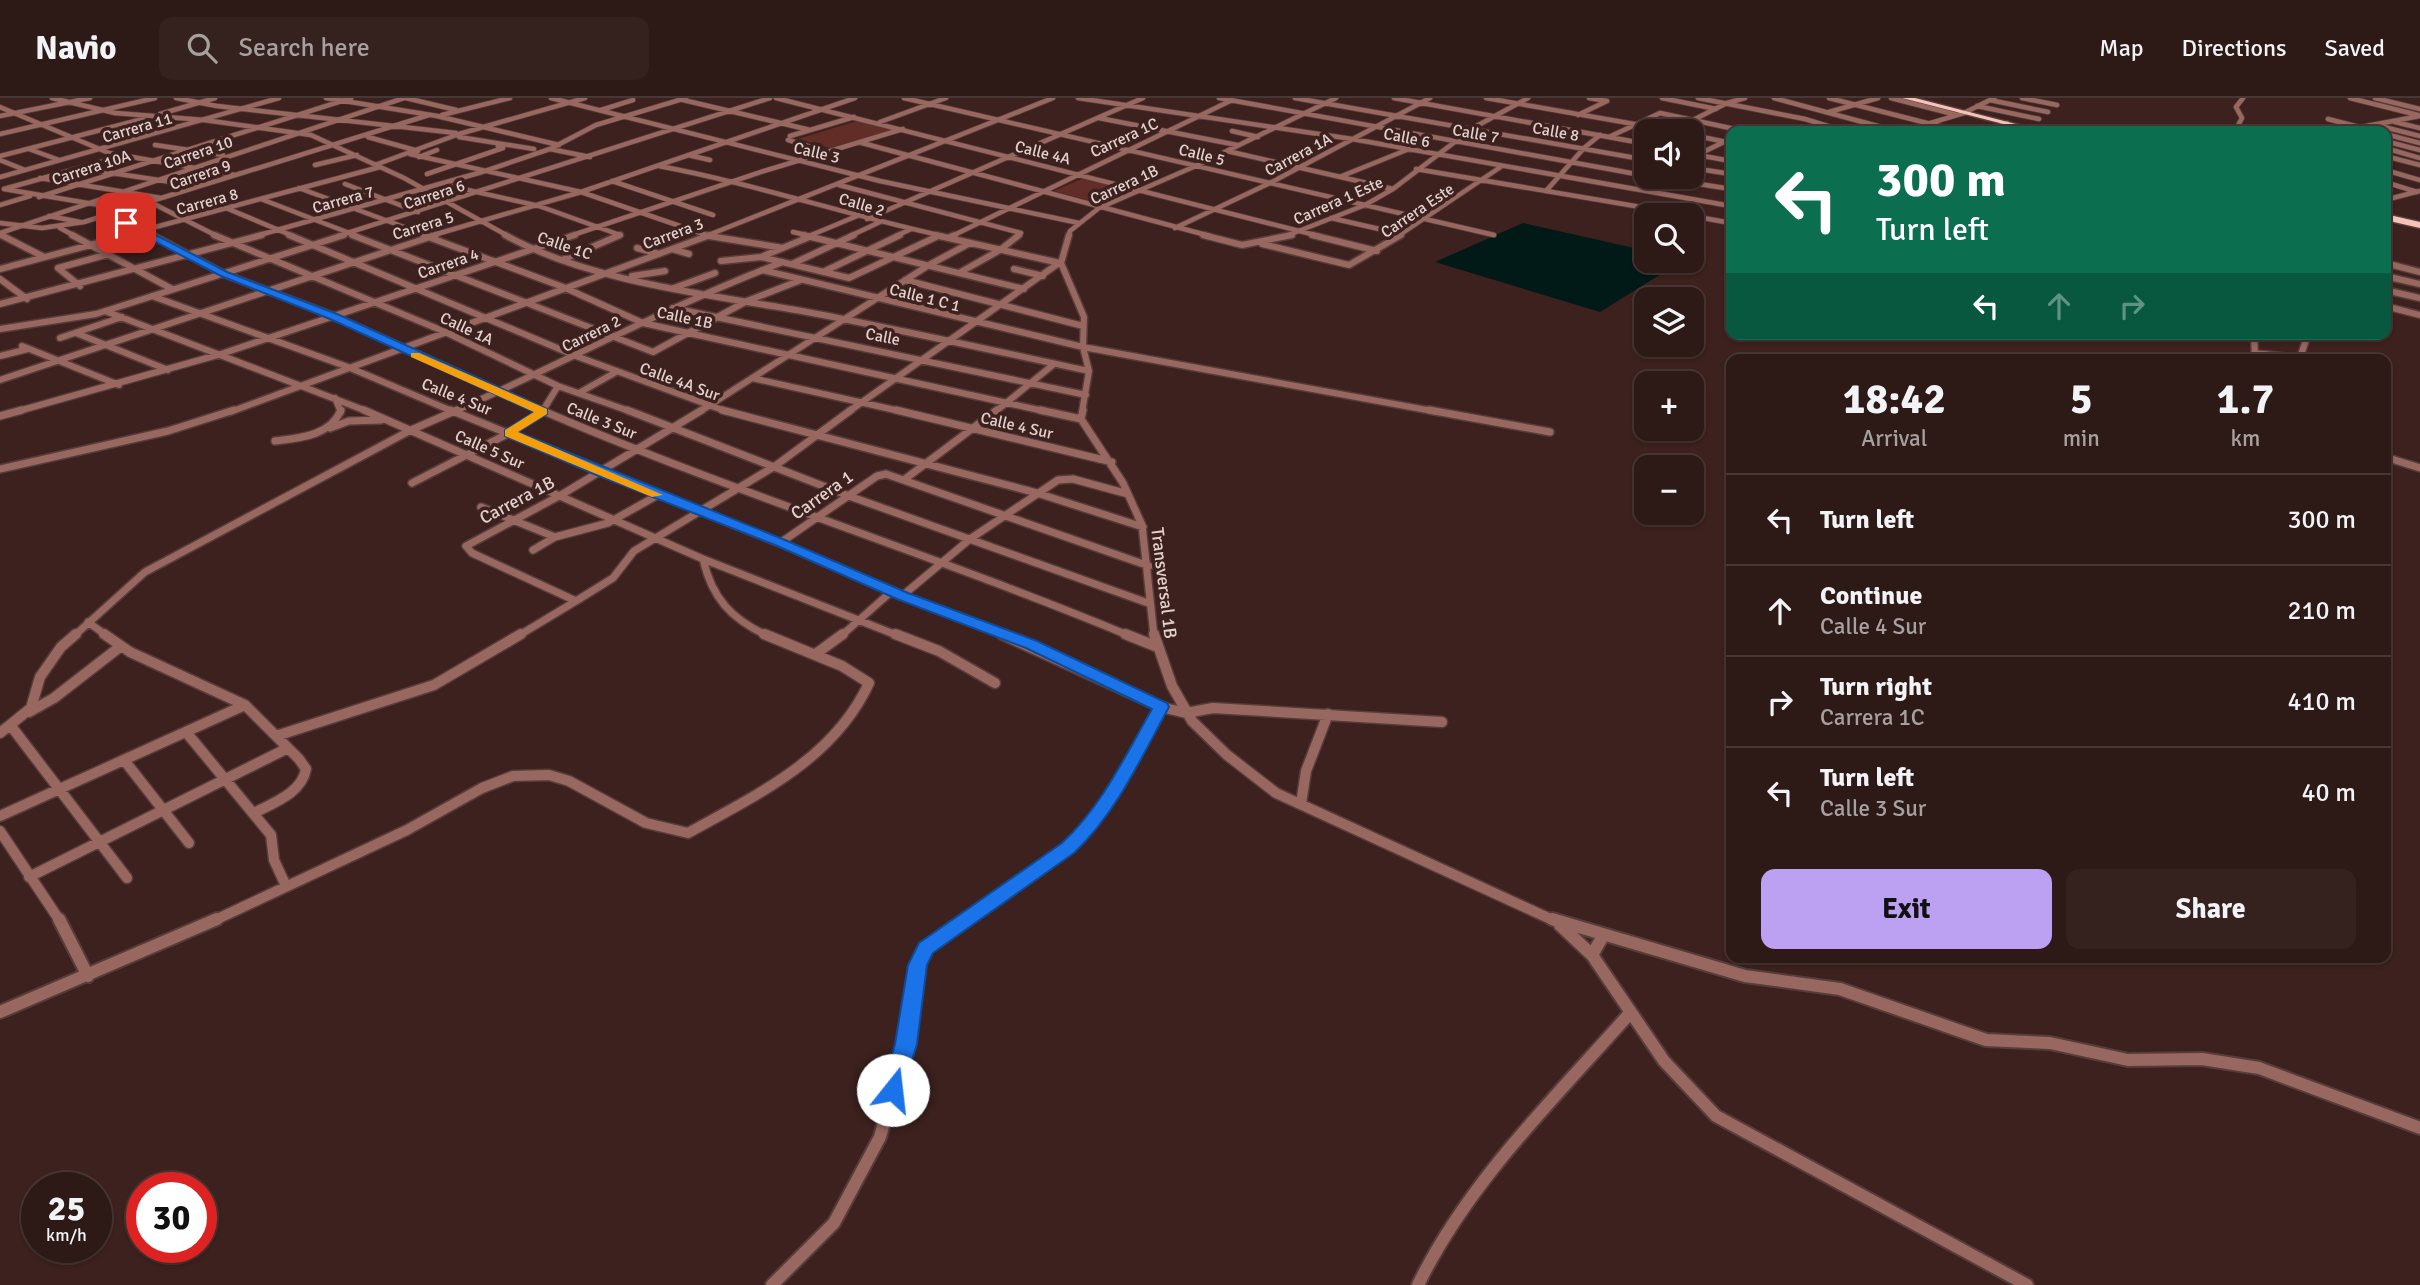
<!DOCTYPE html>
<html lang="en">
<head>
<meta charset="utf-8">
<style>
	:root { --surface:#2d1916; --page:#35221f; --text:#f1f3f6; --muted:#a7a0a1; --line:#483835; --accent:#bca0f2 }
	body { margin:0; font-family:Signika,sans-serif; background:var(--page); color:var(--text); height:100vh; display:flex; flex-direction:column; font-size:26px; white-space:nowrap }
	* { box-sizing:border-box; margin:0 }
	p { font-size:23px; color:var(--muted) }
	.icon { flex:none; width:38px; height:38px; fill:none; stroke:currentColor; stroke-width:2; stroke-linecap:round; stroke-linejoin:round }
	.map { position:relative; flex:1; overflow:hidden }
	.sheet { position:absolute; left:1726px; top:256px; width:665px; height:609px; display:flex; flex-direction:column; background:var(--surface); border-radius:14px; box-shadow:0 2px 5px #0004,0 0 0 2px var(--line) }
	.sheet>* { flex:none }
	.hud { position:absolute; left:1726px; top:28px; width:665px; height:214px; border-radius:14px; box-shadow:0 2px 5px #0004,0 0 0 2px var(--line); background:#0b6e4f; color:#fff; overflow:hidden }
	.fabs { position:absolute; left:1634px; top:21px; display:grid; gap:14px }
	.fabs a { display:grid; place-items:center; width:70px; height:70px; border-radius:14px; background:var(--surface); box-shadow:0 2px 5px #0004,0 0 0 2px var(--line); font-size:35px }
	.speed { position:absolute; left:21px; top:1074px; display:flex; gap:14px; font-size:35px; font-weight:700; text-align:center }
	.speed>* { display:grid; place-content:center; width:91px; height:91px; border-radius:50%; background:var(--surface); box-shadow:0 2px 5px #0004,0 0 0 2px var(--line); line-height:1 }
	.speed small { font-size:18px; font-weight:400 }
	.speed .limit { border:10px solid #d22; background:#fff; color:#111 }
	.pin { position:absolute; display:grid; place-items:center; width:60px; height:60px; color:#fff; margin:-30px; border-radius:14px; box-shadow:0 4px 10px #0006 }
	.me { position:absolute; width:77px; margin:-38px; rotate:16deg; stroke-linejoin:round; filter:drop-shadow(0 0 5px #0008) }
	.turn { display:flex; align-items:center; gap:24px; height:147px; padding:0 35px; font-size:32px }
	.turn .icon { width:91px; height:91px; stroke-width:2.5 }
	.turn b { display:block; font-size:49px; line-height:60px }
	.lanes { display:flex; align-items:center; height:66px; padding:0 35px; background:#0003; justify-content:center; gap:35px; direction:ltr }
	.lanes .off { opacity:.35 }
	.eta { display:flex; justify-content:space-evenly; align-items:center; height:119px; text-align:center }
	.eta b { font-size:42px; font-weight:700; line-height:49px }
	.cta { display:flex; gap:14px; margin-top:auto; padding:14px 35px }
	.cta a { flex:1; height:80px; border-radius:14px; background:var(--accent); color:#111; font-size:28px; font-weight:700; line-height:80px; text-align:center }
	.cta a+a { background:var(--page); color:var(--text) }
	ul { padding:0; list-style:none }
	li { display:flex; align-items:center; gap:21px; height:91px; padding:0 35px; border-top:2px solid var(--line) }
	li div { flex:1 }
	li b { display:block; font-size:26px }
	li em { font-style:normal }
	header { display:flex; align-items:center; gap:42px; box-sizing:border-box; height:98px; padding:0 35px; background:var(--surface); border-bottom:2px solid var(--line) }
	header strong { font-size:33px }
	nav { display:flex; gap:38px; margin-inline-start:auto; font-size:24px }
	.search { width:490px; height:63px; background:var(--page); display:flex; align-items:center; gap:18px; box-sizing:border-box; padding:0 24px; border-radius:14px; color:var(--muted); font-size:26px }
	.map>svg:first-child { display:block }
	.green { fill:#622d27 }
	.water { fill:#011917 }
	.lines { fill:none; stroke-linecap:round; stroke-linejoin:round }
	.minor-far4-casing { stroke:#573d3a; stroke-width:6 }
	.minor-far3-casing { stroke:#573d3a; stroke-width:9 }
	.minor-far2-casing { stroke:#573d3a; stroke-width:10 }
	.minor-far1-casing { stroke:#573d3a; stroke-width:13 }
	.minor-casing { stroke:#573d3a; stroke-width:16 }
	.trunk-casing { stroke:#573d3a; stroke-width:3 }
	.minor-far4 { stroke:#976760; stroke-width:4.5 }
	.minor-far3 { stroke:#976760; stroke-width:6 }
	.minor-far2 { stroke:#976760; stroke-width:7 }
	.minor-far1 { stroke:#976760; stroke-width:10 }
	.minor { stroke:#976760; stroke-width:12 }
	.trunk { fill:#f6c2ba; fill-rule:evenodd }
	.route { fill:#1a73e8; stroke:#114b97; stroke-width:2 }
	.slow { fill:#f59e0b }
	.labels { text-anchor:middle; stroke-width:7; stroke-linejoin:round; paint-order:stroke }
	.far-street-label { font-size:16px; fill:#e3d1ce; stroke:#3c211e }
	.street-label { font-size:18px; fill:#e3d1ce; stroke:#3c211e }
</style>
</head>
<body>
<header>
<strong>Navio</strong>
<div class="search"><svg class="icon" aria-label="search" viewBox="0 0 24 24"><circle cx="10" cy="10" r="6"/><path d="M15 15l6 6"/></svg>Search here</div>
<nav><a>Map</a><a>Directions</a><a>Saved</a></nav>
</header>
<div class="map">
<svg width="2420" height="1187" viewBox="0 0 2420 1187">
	<rect width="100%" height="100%" fill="#3c211e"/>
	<path class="green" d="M863,21L898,31L834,51L798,41Z
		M1088,78L1143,92L1111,108L1054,93Z"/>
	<path class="water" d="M1523,125L1647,153V163H1682L1600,214L1435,164Z"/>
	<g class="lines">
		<defs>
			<path id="minor-far4" d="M52,0L115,15L204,22L311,37L404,80L508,138
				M176,0L217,8L456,35L459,39L534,51
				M326,0L437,18L559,47
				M406,0L456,12
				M551,0L880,83L1079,125
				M776,0L1319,138
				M904,0L1494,137
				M1078,0L1352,41L1731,108
				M1219,0L1647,78
				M1295,0L1647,62
				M1394,0L1647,46
				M1486,0L1674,33
				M1589,0L1607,3
				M1662,0L1716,11
				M1698,0L1805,21L1844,33
				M1774,0L1896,33
				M1829,0L1958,33
				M1891,0L1957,17
				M2022,0L2057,7
				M2350,0L2418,17
				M2375,0L2420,11
				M679,1L810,32
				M1990,2L2048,14
				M1977,8L2039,21
				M0,9L109,55L235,77
				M601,12L633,2
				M1829,14L1878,0
				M160,16L215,0
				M442,17L510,0
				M1578,17L1607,3
				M0,18L90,0
				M1099,20L1237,47
				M2328,21L2374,33
				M880,24L946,0
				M2395,24L2420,30
				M2380,28L2420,38
				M2306,29L2323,33
				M1232,33L1258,39
				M1671,33L1727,5L1745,0
				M1904,33L1964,15L1994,0
				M1987,33L2007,25
				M2235,33L2242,20L2236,9L2243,0
				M2243,33H2279
				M2340,33L2420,18
				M0,36L155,0
				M2385,36L2420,45
				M1692,37L1731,45
				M790,38L854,19
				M368,39L418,53
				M1609,39L1660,15L1744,33
				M788,42L827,54
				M2385,43L2420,52
				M862,45L1210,138
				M155,47L223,57
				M2385,50L2420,60
				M29,51L59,62
				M550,51L590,59
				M1227,53L1393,91
				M410,56L581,94L709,138
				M1692,56L1731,63
				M688,57L710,62
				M1697,57L1724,44
				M0,58L143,21
				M2385,58L2420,67
				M419,59L437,52
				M0,62L25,72
				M315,67L357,57
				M375,67L459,36L585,0
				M659,68C755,86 847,117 943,138
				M79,70L198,88
				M1692,70L1731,76
				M1416,71L1688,117
				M2385,72L2420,82
				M427,76L503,50L498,48
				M1342,78L1409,51
				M0,79L279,0
				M1654,79L1731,91
				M40,80L161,100
				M612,83L713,117
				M2385,84L2417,94
				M345,86L418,114
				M441,86L539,108L620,137
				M839,87L1021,135L1017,138
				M299,90L428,138
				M4,91L123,111
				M4,91L119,59
				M1546,93L1584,50L1600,37
				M39,99L351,0
				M261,101L357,138
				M2385,102L2420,93
				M152,105L217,138
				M0,107L30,98
				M226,110L293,138
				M49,118L80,124
				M108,118L155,138
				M1692,118L1731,125
				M1331,120L1401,136
				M867,121L1143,0
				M0,125L42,130L84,124L429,17
				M60,130L75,138
				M1175,130L1270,85L1430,0
				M793,134L810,138
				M0,135L404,0
				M0,136L4,138
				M122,138L380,69
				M256,138L482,74L550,51L596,27L686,0
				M338,138L770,0
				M430,138L581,94L855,0
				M570,138L764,73L903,31
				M617,138L620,137
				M706,138L1053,0
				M809,138L857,118
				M850,138L880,124
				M896,138L911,131
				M952,138L1232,2
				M1069,138L1070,133L1099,110L1198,67L1336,0
				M1286,138L1365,107L1393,91L1473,30L1528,0
				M1398,138L1502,68"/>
			<path id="minor-far3" d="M1,137L44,159
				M72,137L172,191
				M152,137L224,176L334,218L545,314
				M214,137L443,233L558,288L632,314
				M289,137L576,258L728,314
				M352,137L653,254L747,203L801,182
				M423,137L563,189L643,225L1048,314
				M505,137C589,184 712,197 807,214C902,232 995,253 1089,273
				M703,137L783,150
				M803,137L1024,191
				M935,137L1060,165
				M1203,137L1242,147L1292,137
				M1312,137L1377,153
				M948,140L955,137
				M1262,146L1349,167L1401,137
				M637,150L659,156
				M672,151L689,156
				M761,159L849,180L938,138
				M562,162L620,137
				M721,163L761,159L814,137
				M1061,165L1084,219L1083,249L1089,273L1082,314
				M1061,165L1069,137
				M2385,165L2420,174
				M792,166L854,137
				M0,171L128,137
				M1014,171L1043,178
				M762,172L1083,249L1438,314
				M823,174L900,137
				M959,175L1000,152L1019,137
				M632,178L665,173
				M2385,178L2420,186
				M0,181L27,201
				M905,182L1083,228
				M80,188L58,170L109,156
				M674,190L715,175
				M2385,192L2420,200
				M152,198L348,269L454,314
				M0,206L262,137
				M2385,208L2420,217
				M673,210L1086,297
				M105,213L369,314
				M0,231L96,216L344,137
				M76,235L168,272
				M2254,236L2255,259
				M60,240L122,219
				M22,248L119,287
				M2254,255L2300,260L2308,236
				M0,258L28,251
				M752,280L904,314
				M0,282L436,137
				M579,295L616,274
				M335,300L341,314
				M15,314L221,256L575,137
				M230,314L710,137
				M453,314C564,265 670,207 783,164
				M542,314L558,288
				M699,314L929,167L970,145
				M848,314L1059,165
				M995,314L1054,266"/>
			<path id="minor-far2" d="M364,312L703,461L899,538
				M450,312L780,445L902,498L1006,538
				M541,312C734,395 935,457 1130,538
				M627,312L849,398L1148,505
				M722,312L1037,395L1143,429
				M896,312L1112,364
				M1040,312L1081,321
				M1083,312L1081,321L1123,385L1142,427L1154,538
				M1429,312L1550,334
				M0,318L22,312
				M330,330L349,323L381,322
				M275,343C300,340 330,338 341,312
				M2385,359L2420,370
				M0,371L168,333L234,312
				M905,381L997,312
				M412,385L509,335L544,312
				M481,409L555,439L608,425L658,397
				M780,445L877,378L886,376L1149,468
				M533,452L555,439
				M703,461C712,500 731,521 768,538
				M902,498L970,441L1058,382L1073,381L1128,396
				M576,503L613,480L634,453L775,368L851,312
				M88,524L107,538
				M74,538L145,474L411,332L457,312
				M518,538L576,503L472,455L466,448L561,397L702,312
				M841,538L892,493"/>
			<path id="minor-far1" d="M104,536L130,554L245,607L299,661L306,671C302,695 273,705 254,715
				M895,536L939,553L995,585
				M1001,536L1161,609L1186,615L1213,610L1442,624
				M1125,536L1155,548
				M1154,536L1172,588L1192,623L1227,657L1276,695L1555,823
				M817,555L843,536
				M29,614L54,600L121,548
				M11,628L127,780
				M186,634L271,737L274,762L286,788
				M0,635L31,610L40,579L61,549L76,536
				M276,638L434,587L521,536
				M124,662L189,745
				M1301,706L1306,673L1328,616
				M0,718L245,607
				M0,733L60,823
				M29,779L288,650
				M213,823L407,732L482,690L513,678L549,677L569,683L646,725L688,735C758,696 834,661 869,585L842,568L764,536
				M964,823C998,799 1039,777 1070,748C1111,711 1135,657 1161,609"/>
			<path id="minor" d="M59,821L88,878
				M1552,821L1745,878L1840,891L1986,942L2050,945L2128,962L2202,961L2259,970L2420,1030
				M1560,827L1592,857
				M1603,838L1592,857L1664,963L1716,1018L2027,1187
				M0,914L217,821
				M772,1187L834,1125L880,1039L906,946L918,867L926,850L966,821
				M1418,1187C1468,1084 1555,1000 1630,915"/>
			<path id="trunk" d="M1902,0H1915L2043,33H2031Z
				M2385,116L2420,124V130L2385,122Z"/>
		</defs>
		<use href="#minor-far4" class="minor-far4-casing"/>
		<use href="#minor-far3" class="minor-far3-casing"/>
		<use href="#minor-far2" class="minor-far2-casing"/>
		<use href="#minor-far1" class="minor-far1-casing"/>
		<use href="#minor" class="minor-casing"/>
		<use href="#trunk" class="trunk-casing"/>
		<use href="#minor-far4" class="minor-far4"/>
		<use href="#minor-far3" class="minor-far3"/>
		<use href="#minor-far2" class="minor-far2"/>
		<use href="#minor-far1" class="minor-far1"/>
		<use href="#minor" class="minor"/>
		<use href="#trunk" class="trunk"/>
	</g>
	<path class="route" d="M123,123H129L227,174L337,216L547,311V316L518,334L785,442L908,495L1037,543L1167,605L1169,609C1141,660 1117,714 1074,755L933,855L927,867L917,946L901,999L893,1002L885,999L882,992L895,946L908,867L919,845L1062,745C1102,708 1125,658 1152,611L1026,550L897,501L775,447L594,376L505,338V332L534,314L330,221L221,178L123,127Z"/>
	<path class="slow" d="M411,255H419L547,311V316L518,334L663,397L652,399L505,338V332L534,314L411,259Z"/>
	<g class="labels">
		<g class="far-street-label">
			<text transform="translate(137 29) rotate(-16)" y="6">Carrera 11</text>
			<text transform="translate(1556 33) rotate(10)" y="6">Calle 8</text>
			<text transform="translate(1476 35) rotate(10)" y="6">Calle 7</text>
			<text transform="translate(1124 39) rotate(-25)" y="6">Carrera 1C</text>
			<text transform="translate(1407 39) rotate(11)" y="6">Calle 6</text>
			<text transform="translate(198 54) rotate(-19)" y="6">Carrera 10</text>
			<text transform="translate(817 54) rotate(13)" y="6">Calle 3</text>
			<text transform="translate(1043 54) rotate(14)" y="6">Calle 4A</text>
			<text transform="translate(1202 56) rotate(14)" y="6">Calle 5</text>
			<text transform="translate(1298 56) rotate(-28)" y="6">Carrera 1A</text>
			<text transform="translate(91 69) rotate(-18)" y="6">Carrera 10A</text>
			<text transform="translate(200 76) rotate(-19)" y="6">Carrera 9</text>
			<text transform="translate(1124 86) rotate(-25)" y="6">Carrera 1B</text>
			<text transform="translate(434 96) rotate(-18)" y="6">Carrera 6</text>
			<text transform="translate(343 101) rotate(-16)" y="6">Carrera 7</text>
			<text transform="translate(1338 102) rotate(-24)" y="6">Carrera 1 Este</text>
			<text transform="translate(207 103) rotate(-15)" y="6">Carrera 8</text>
			<text transform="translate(862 106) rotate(16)" y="6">Calle 2</text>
			<text transform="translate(1417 112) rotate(-34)" y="6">Carrera Este</text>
			<text transform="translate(423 127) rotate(-17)" y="6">Carrera 5</text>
			<text transform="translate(673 135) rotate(-20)" y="6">Carrera 3</text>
			<text transform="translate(565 147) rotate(19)" y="6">Calle 1C</text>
			<text transform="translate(448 165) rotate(-19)" y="6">Carrera 4</text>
			<text transform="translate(925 199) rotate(14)" y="6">Calle 1 C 1</text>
			<text transform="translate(685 219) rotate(12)" y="6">Calle 1B</text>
			<text transform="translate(467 230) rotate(25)" y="6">Calle 1A</text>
			<text transform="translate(591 235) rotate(-26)" y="6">Carrera 2</text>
			<text transform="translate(883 238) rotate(11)" y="6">Calle</text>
			<text transform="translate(680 283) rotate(20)" y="6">Calle 4A Sur</text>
			<text transform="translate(457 298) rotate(22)" y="6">Calle 4 Sur</text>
			<text transform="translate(602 322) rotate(22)" y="6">Calle 3 Sur</text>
			<text transform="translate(1017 327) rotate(13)" y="6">Calle 4 Sur</text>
			<text transform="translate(490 351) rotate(24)" y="6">Calle 5 Sur</text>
		</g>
		<g class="street-label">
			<text transform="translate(822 397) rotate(-35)" y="6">Carrera 1</text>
			<text transform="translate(517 402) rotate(-28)" y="6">Carrera 1B</text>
			<text transform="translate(1164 485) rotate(83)" y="6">Transversal 1B</text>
		</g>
	</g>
</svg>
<div class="fabs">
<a><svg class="icon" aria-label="sound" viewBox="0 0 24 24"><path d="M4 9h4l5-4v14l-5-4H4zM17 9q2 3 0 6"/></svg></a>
<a><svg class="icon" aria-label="search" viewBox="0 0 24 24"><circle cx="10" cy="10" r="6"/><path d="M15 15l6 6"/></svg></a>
<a><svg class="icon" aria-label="layers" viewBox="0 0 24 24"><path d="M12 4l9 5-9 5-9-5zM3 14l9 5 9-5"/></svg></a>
<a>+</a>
<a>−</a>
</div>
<div class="speed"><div>25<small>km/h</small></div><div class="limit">30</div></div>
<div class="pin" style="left:126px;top:125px;background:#d93025"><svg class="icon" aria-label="arrive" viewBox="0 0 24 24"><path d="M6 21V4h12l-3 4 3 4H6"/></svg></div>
<svg class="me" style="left:893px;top:992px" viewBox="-20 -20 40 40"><circle r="19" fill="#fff"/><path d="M0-13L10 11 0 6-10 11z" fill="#1a73e8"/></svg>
<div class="hud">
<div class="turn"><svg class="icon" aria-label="left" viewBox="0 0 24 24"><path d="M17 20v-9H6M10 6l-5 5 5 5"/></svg><div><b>300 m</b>Turn left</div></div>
<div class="lanes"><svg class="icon" aria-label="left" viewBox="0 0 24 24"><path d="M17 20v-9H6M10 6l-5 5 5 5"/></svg><svg class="icon off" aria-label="ahead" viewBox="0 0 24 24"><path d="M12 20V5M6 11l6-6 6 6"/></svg><svg class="icon off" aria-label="right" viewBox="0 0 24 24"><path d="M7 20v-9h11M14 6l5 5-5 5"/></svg></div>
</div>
<section class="sheet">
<div class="eta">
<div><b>18:42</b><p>Arrival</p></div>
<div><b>5</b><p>min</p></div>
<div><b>1.7</b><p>km</p></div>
</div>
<ul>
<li><svg class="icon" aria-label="left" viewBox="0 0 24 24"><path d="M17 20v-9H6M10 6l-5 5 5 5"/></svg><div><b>Turn left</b></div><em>300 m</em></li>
<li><svg class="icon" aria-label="ahead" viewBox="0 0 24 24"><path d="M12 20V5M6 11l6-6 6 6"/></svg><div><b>Continue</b><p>Calle 4 Sur</p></div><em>210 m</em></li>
<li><svg class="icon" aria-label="right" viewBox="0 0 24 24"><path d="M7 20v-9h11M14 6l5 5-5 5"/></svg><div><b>Turn right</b><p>Carrera 1C</p></div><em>410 m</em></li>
<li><svg class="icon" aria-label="left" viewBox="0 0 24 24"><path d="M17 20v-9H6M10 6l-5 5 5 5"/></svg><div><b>Turn left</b><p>Calle 3 Sur</p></div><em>40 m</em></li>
</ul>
<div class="cta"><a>Exit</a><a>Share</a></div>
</section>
</div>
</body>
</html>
